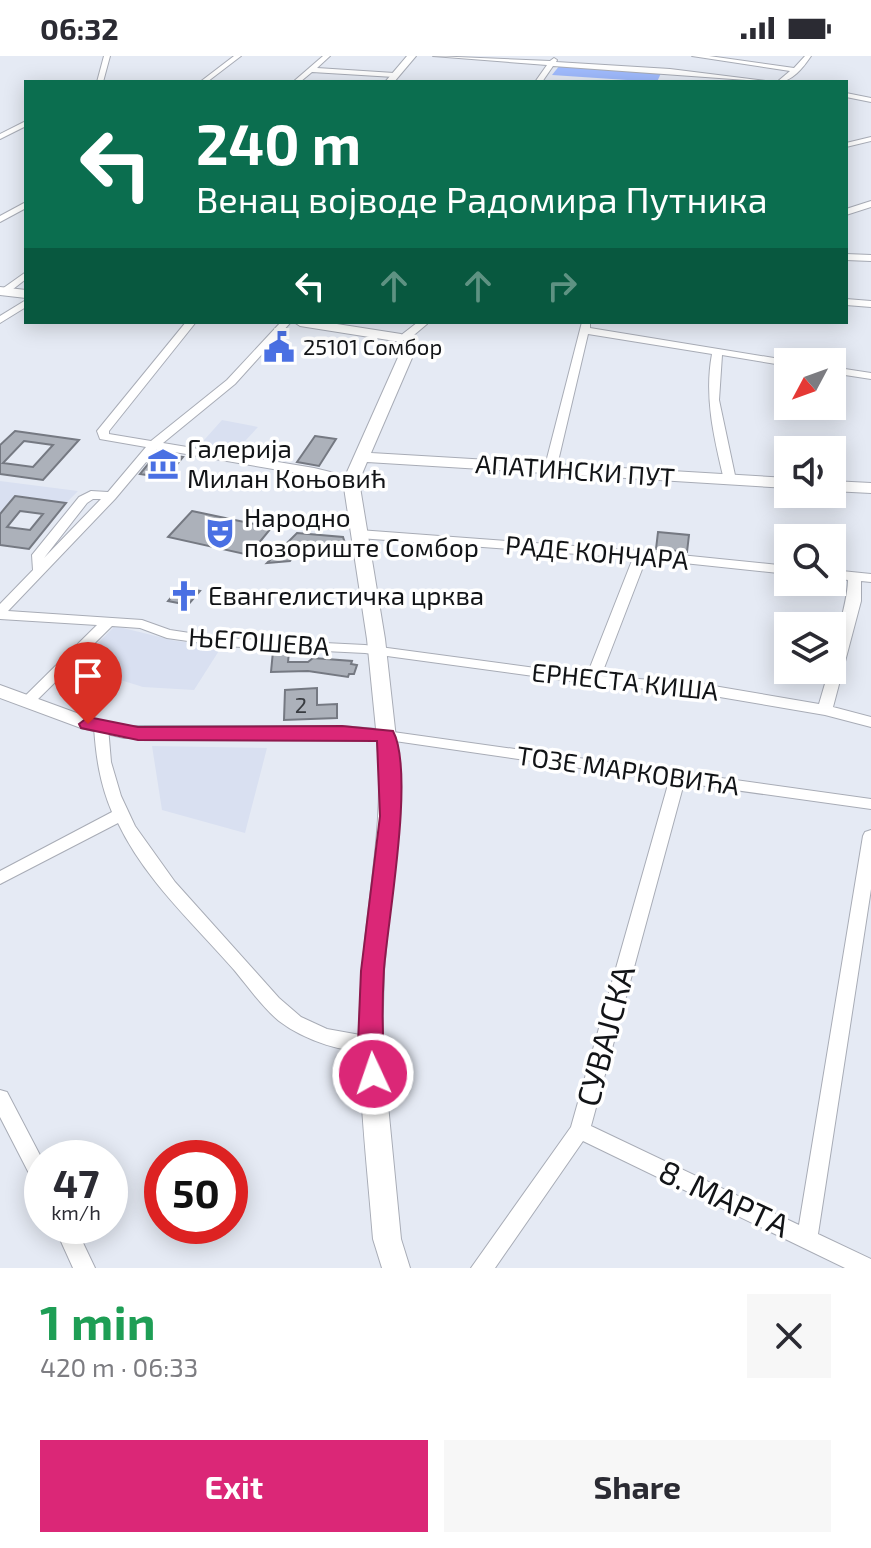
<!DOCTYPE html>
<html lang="en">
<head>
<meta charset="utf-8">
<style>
	:root { --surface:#fff; --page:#f7f7f7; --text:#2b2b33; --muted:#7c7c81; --accent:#db2777 }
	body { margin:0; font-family:"Exo 2",sans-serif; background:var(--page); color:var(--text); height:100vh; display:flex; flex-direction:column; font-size:30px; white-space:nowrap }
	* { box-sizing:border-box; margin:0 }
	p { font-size:26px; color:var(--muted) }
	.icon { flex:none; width:44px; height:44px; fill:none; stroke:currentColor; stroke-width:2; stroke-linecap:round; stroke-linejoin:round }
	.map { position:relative; height:1212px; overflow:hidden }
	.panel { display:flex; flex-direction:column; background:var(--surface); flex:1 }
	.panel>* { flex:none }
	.hud { position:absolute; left:24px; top:24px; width:824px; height:244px; border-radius:0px; box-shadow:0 4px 20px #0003; background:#0b6e4f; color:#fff; overflow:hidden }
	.needle { width:52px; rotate:229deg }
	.fabs { position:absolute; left:774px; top:292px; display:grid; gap:16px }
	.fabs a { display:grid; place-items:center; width:72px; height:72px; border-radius:0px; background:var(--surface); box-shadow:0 4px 20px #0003; font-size:40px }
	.speed { position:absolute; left:24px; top:1084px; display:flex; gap:16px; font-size:40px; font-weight:700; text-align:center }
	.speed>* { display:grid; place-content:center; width:104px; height:104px; border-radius:50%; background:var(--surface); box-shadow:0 4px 20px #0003; line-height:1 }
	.speed small { font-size:20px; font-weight:400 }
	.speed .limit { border:12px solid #d22; background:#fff; color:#111 }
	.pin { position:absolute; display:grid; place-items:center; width:68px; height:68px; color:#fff; margin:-82px -34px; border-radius:50% 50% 50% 0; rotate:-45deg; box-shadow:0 0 8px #0007 }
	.pin .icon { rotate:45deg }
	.me { position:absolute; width:88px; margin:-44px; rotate:357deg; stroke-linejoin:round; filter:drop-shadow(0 0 6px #0008) }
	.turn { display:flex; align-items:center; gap:28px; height:168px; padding:0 40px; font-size:36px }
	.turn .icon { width:104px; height:104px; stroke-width:2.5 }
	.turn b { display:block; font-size:56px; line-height:68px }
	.lanes { display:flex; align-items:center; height:76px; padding:0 40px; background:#0003; justify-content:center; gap:40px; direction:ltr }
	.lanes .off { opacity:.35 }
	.round { display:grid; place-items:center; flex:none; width:84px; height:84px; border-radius:0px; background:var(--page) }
	.head { display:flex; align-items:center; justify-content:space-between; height:136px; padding:0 40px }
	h1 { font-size:48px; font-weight:700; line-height:60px; color:#1e9e55 }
	.cta { display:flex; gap:16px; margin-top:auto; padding:16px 40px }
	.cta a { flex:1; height:92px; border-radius:0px; background:var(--accent); color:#fff; font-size:32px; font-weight:700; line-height:92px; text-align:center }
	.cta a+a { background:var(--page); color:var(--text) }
	.status { display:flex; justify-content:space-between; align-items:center; height:56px; padding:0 40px; background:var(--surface); direction:ltr }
	.status svg { height:22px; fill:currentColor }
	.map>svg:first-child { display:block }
	.built { fill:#d9e0f1 }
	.green { fill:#a0bbfe }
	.building { fill:#acb1ba; stroke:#757982; stroke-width:2; fill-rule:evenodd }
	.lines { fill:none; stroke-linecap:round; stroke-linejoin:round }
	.minor-casing { stroke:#a8acb6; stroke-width:2 }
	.major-casing { stroke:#a8acb6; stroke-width:2 }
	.minor { fill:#fff; fill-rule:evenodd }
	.major { fill:#fff; fill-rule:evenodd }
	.route { fill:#db2777; stroke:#8e194d; stroke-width:2 }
	.labels { text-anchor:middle; stroke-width:7; stroke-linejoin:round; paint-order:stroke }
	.far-poi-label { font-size:22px; fill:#121417; stroke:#fff; text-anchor:start }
	.number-label { font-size:22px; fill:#383b40 }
	.poi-label { font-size:26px; fill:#121417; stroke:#fff; text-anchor:start }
	.street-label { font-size:26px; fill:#121417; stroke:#fff }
	.near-street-label { font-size:32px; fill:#121417; stroke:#fff }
</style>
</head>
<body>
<div class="status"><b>06:32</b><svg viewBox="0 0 49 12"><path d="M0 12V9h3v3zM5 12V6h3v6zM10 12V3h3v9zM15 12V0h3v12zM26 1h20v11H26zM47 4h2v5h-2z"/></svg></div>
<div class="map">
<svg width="871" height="1212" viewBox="0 0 871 1212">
	<rect width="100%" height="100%" fill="#e5eaf4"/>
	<path class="built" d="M222,364L258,371L232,399L197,392Z
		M0,425L78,435L66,447L15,440L0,458Z
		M115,570L176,585L222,590L194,634L143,631L75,610Z
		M152,690L267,692L245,777L162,754Z"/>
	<path class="green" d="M560,9L661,17L657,26L552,19Z"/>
	<path class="building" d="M15,375L79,384L43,424L0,418V389ZM24,385L53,389L33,411L3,407Z
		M315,380L336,383L319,410L297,406Z
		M157,397L183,401L166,422L140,418Z
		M15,440L66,447L29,493L0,489V458ZM20,455L43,458L30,474L7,471Z
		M192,455L249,467L272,471L249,499L168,481Z
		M658,476L689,479L687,496L656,493Z
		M297,477L343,481L348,497L327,500L331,491L302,488L290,505L267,507Z
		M180,531L200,535L188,549L168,545Z
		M273,595L289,596L288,606H308L313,602L352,605L351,608L357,609L354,618H349L348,621L308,615L271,616Z
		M317,632V649L337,648V662L284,664L285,634Z"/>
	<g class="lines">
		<defs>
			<path id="minor" d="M104,0H110L103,26H97Z
				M234,0H241L207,26H200Z
				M323,0H330L317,12L394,17L397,19L394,21L312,16L300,26H293Z
				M433,0L550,5L554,2L557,4L556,6L670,13L773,26L553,10L542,26H535L547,9Z
				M692,0H709L794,12L805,0H811C803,12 792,26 777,26L790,15Z
				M846,37L871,42V46L846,41Z
				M26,65V70L0,83V78Z
				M871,81V85L846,91V87Z
				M871,145V151L846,159V153Z
				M26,146V152L0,166V160Z
				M846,198L871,199V205L846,204Z
				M26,216V223L8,237H2V233Z
				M846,243L871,245V251L846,249Z
				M26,244V251L0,267V260Z
				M186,266H196L109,375V378L151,385L227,324L281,266H291L235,328L163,387L314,412L355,422L357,425L351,429L314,420L157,393L115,443L8,555L142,564L170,574L223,582L365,589L587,619L633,502L359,482L353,478L359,474L641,495L788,510V518L646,503L601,620L702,628L819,648L829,614H832C832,583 847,555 848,524L832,522V514L871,518V526L861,525V545L833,651L871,661V671L825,659L702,638L592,628L365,597L223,590L167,582L140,572L112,570L32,649H22L20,646L22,643L97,569L0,563V548L33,514L32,499L79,441L91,435L108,436L146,391L100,383L97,375ZM93,443H101L44,502L87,447Z
				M418,266L427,268L408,284H400V280Z
				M582,266H590V272L792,305L788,306V310L722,299L719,344L736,424L734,427H726L724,424C714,382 704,341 712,298L588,278L556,414L550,418L546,416L544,414Z
				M832,311L871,317V323L832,317Z
				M101,666L108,671L111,706L121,740L135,770L175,826L279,942L301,961L327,973L377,982L379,987L377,992C349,1002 301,982 279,965C262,951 249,932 235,915C194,868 145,824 118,767L0,828V815L112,756C100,728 96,701 94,671Z
				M386,675L871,743V753L684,727L591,1070L799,1169L863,780L865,776L871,774V833L818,1178L871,1203V1212H845L583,1085L495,1212H471L571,1071L669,725L381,683L379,680L381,677Z
				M0,1034L7,1036L42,1103V1132L35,1129L0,1061Z
				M54,1170H75L95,1212H73Z"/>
			<path id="major" d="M407,0H416L394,26H385Z
				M0,231L26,234V242L0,239Z
				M294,266H324L401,278L407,282L401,286L300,270Z
				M411,284L418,288L371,397L788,422V432L367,406L359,425L385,583L401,727L384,915L382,987L401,1183L410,1212H382L373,1183C366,1094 354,1005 362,916C368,838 385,763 377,685L342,682H124L81,672L0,642V629L93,663L124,670H342L376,673L367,583L343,425L404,288Z
				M832,425L871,427V437L832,435Z"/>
		</defs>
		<use href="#minor" class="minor-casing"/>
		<use href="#major" class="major-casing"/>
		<use href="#minor" class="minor"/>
		<use href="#major" class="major"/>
	</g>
	<path class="route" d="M88,661L138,671L342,670L393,675C415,716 388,862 384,913C382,948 382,983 385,1018L381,1025L373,1028L364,1025L360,1018L358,987L361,915L380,760L377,685L138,684L81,672L79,668Z"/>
	<defs>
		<symbol id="civic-bare" viewBox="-9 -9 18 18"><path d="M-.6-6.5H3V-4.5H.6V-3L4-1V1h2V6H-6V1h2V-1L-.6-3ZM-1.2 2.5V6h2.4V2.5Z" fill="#4a70e3" stroke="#fff" stroke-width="2.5" paint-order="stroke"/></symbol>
		<symbol id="museum-bare" viewBox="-9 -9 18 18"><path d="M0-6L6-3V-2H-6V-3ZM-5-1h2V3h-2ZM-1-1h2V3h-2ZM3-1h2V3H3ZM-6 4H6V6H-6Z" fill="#4a70e3" stroke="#fff" stroke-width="2.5" paint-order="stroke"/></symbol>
		<symbol id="theatre-bare" viewBox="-9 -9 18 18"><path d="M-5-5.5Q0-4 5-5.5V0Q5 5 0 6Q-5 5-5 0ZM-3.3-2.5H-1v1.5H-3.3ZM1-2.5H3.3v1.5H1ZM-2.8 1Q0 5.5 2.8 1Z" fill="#4a70e3" stroke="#fff" stroke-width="2.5" paint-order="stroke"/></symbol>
		<symbol id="church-bare" viewBox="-9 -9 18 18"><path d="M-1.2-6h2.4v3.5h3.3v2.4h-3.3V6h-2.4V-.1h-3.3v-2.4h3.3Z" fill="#4a70e3" stroke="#fff" stroke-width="2.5" paint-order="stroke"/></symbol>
	</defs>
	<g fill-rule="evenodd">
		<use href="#civic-bare" x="257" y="269" width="44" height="44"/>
		<use href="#museum-bare" x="141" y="386" width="44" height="44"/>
		<use href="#theatre-bare" x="198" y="455" width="44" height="44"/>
		<use href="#church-bare" x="162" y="518" width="44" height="44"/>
	</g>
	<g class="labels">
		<g class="far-poi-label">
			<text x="303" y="299">25101 Сомбор</text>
		</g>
		<g class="number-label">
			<text x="301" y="657">2</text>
		</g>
		<g class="poi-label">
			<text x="187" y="402">Галерија<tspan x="187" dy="30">Милан Коњовић</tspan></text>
			<text x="244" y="471">Народно<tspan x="244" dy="30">позориште Сомбор</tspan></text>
			<text x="208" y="549">Евангелистичка црква</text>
		</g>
		<g class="street-label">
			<text transform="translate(575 415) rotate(4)" y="9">АПАТИНСКИ ПУТ</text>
			<text transform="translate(597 497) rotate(5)" y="9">РАДЕ КОНЧАРА</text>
			<text transform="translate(259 586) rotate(4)" y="9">ЊЕГОШЕВА</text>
			<text transform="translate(625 626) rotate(6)" y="9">ЕРНЕСТА КИША</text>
			<text transform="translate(628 715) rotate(8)" y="9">ТОЗЕ МАРКОВИЋА</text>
		</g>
		<g class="near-street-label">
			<text transform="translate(606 980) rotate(-75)" y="11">СУВАЈСКА</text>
			<text transform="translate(724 1143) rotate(25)" y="11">8. МАРТА</text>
		</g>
	</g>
</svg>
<div class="fabs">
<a><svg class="needle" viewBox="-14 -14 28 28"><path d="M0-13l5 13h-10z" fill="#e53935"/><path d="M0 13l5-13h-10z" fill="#7c7c81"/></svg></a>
<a><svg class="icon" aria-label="sound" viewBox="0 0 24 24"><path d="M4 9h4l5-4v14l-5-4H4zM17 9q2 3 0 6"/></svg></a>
<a><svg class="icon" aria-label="search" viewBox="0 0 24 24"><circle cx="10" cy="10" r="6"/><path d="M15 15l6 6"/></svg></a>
<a><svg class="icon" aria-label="layers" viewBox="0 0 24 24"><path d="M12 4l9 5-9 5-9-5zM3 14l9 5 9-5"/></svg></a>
</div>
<div class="speed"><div>47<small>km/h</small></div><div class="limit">50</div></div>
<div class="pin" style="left:88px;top:668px;background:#d93025"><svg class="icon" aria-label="arrive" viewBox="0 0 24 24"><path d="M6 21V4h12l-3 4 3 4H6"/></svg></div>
<svg class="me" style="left:373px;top:1018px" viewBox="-20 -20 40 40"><circle r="17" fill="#db2777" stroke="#fff" stroke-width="3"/><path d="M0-11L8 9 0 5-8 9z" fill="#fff"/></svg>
<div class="hud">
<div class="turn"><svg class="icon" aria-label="left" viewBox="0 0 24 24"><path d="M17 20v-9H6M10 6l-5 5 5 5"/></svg><div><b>240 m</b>Венац војводе Радомира Путника</div></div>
<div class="lanes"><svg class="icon" aria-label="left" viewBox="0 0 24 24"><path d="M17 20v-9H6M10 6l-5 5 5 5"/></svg><svg class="icon off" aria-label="ahead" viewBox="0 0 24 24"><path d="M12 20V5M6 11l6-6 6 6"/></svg><svg class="icon off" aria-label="ahead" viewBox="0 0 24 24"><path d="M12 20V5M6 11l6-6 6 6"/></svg><svg class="icon off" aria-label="right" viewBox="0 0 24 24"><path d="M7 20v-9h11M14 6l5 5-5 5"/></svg></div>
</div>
</div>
<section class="panel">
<div class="head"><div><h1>1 min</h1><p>420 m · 06:33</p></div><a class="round"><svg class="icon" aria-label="close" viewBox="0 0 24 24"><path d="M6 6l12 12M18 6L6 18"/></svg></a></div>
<div class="cta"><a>Exit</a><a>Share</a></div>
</section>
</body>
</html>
